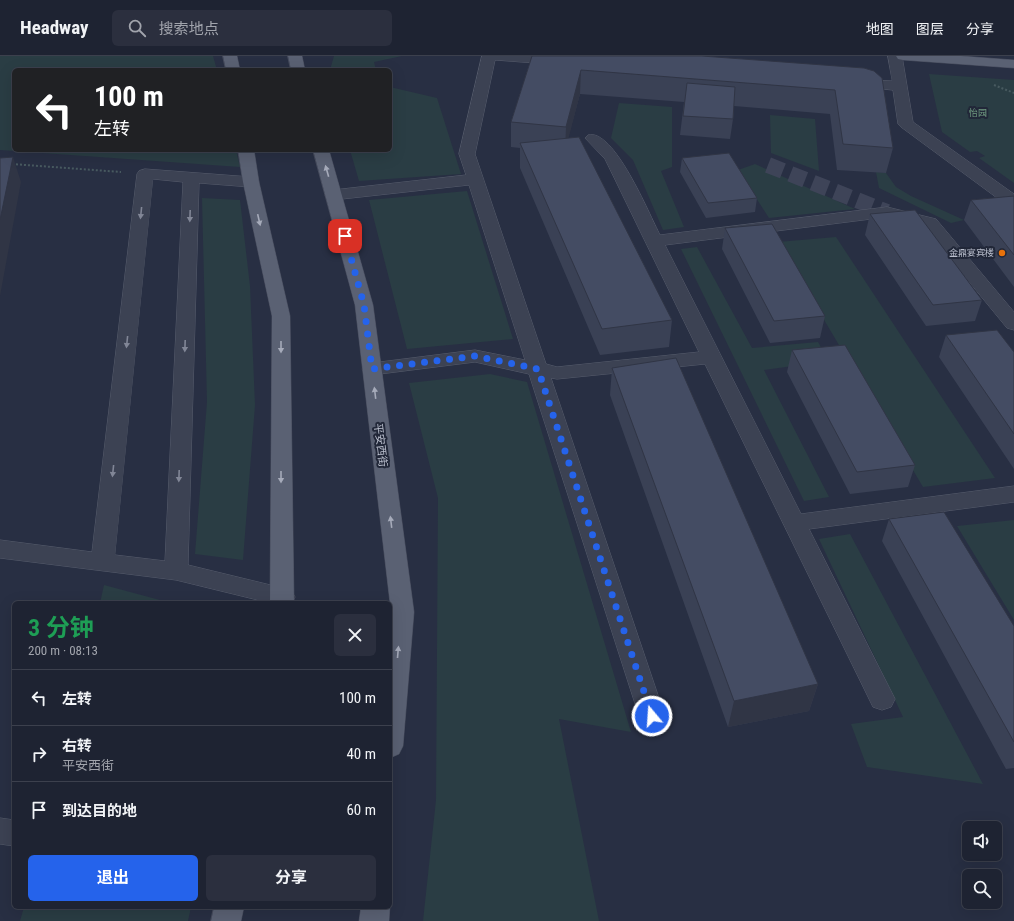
<!DOCTYPE html>
<html lang="zh">
<head>
<meta charset="utf-8">
<style>
	:root { --surface:#1e2332; --page:#2b2f3e; --text:#f1f3f6; --muted:#a1a4ac; --line:#3c404d; --accent:#2563eb }
	body { margin:0; font-family:"Roboto Condensed","Noto Sans SC",sans-serif; background:var(--page); color:var(--text); height:100vh; display:flex; flex-direction:column; font-size:15px; white-space:nowrap }
	* { box-sizing:border-box; margin:0 }
	p { font-size:13px; color:var(--muted) }
	.icon { flex:none; width:22px; height:22px; fill:none; stroke:currentColor; stroke-width:2; stroke-linecap:round; stroke-linejoin:round }
	.map { position:relative; flex:1; overflow:hidden }
	.panel { position:absolute; left:12px; top:545px; width:380px; height:308px; display:flex; flex-direction:column; background:var(--surface); border-radius:6px; box-shadow:0 4px 16px #0002,0 0 0 1px var(--line) }
	.panel>* { flex:none }
	.banner { position:absolute; left:12px; top:12px; width:380px; height:84px; border-radius:6px; box-shadow:0 4px 16px #0002,0 0 0 1px var(--line); background:#202124; color:#fff; overflow:hidden }
	.controls { position:absolute; left:962px; top:765px; display:grid; gap:8px }
	.controls a { display:grid; place-items:center; width:40px; height:40px; border-radius:6px; background:var(--surface); box-shadow:0 4px 16px #0002,0 0 0 1px var(--line); font-size:20px }
	.pin { position:absolute; display:grid; place-items:center; width:34px; height:34px; color:#fff; margin:-17px; border-radius:8px; box-shadow:0 2px 6px #0006 }
	.me { position:absolute; width:44px; margin:-22px; rotate:342deg; stroke-linejoin:round; filter:drop-shadow(0 0 3px #0008) }
	.turn { display:flex; align-items:center; gap:14px; height:84px; padding:0 16px; font-size:18px }
	.turn .icon { width:52px; height:52px; stroke-width:2.5 }
	.turn b { display:block; font-size:28px; line-height:34px }
	.round { display:grid; place-items:center; flex:none; width:42px; height:42px; border-radius:6px; background:var(--page) }
	.head { display:flex; align-items:center; justify-content:space-between; height:68px; padding:0 16px }
	h1 { font-size:24px; font-weight:700; line-height:30px; color:#1e9e55 }
	.action { display:flex; gap:8px; margin-top:auto; padding:8px 16px }
	.action a { flex:1; height:46px; border-radius:6px; background:var(--accent); color:#fff; font-size:16px; font-weight:700; line-height:46px; text-align:center }
	.action a+a { background:var(--page); color:var(--text) }
	ul { padding:0; list-style:none }
	li { display:flex; align-items:center; gap:12px; height:56px; padding:0 16px; border-top:1px solid var(--line) }
	li div { flex:1 }
	li b { display:block; font-size:15px }
	li em { font-style:normal }
	header { display:flex; align-items:center; gap:24px; box-sizing:border-box; height:56px; padding:0 20px; background:var(--surface); border-bottom:1px solid var(--line) }
	header strong { font-size:19px }
	nav { display:flex; gap:22px; margin-inline-start:auto; font-size:14px }
	.search { width:280px; height:36px; background:var(--page); display:flex; align-items:center; gap:10px; box-sizing:border-box; padding:0 14px; border-radius:6px; color:var(--muted); font-size:15px }
	.map>svg:first-child { display:block }
	.green { fill:#2a3d44 }
	.lines { fill:none; stroke-linecap:round; stroke-linejoin:round }
	.minor-tunnel { stroke:#3e4458; stroke-width:16; stroke-dasharray:16 8; stroke-linecap:butt }
	.minor-casing { stroke:#575d6d; stroke-width:1 }
	.major-casing { stroke:#464b5c; stroke-width:1 }
	.path { stroke:#485a60; stroke-width:2; stroke-dasharray:2 2; stroke-linecap:butt }
	.minor { fill:#3c4253; fill-rule:evenodd }
	.major { fill:#5a6173; fill-rule:evenodd }
	.wall { fill:#3a4155 }
	.shaded-wall { fill:#303545 }
	.building { fill:#444c63; stroke:#303545 }
	.oneway { fill:#a6abba }
	.oneway2 { fill:#818696 }
	.route { stroke:#2563eb; stroke-width:7; stroke-dasharray:0 12.6 }
	.food-dot { fill:#e8710a; stroke:#212738; stroke-width:1.5 }
	.labels { text-anchor:middle; stroke-width:4; stroke-linejoin:round; paint-order:stroke }
	.far-park-label { font-size:9px; fill:#719d82; stroke:#212738 }
	.far-poi-label { font-size:9px; fill:#b9becc; stroke:#212738; text-anchor:end }
	.street-label { font-size:11px; fill:#b9becc; stroke:#212738 }
</style>
</head>
<body>
<header>
<strong>Headway</strong>
<div class="search"><svg class="icon" aria-label="search" viewBox="0 0 24 24"><circle cx="10" cy="10" r="6"/><path d="M15 15l6 6"/></svg>搜索地点</div>
<nav><a>地图</a><a>图层</a><a>分享</a></nav>
</header>
<div class="map">
<svg width="1014" height="865" viewBox="0 0 1014 865">
	<rect width="100%" height="100%" fill="#282f43"/>
	<path class="green" d="M0,0H213L217,14H14V94H236L240,111L0,94Z
		M334,0H402L374,6L376,14H330Z
		M929,18L1014,24V127L979,102L985,100L977,95L970,96L942,76Z
		M390,31L437,42L461,118L359,125L350,94H390Z
		M619,47L672,51V111L661,115L684,171L663,174L633,104L611,82Z
		M770,59L815,63L819,115L771,97Z
		M755,108L855,153L769,162L738,114Z
		M876,116L886,117L896,131L911,140L964,164L951,167L879,132Z
		M467,135L513,283L407,293L369,144Z
		M202,142L240,144L250,230L255,349L243,504L195,498L207,346Z
		M836,181L995,422L923,431L778,186Z
		M697,191L752,292L818,286L829,305L764,314L829,441L804,445L681,193Z
		M490,318L527,326L631,676L559,663L599,865H423L436,744L438,442L409,327Z
		M1014,464V564L957,470Z
		M850,478L983,728L867,711L851,668L903,661L819,483Z
		M104,529L171,547H100Z
		M24,851H191L188,865H20Z"/>
	<g class="lines">
		<path class="minor-tunnel" d="M768,109L887,156"/>
		<defs>
			<path id="minor" d="M482,0H550L567,2L569,5L567,8L562,9L495,4L475,98L546,308L557,311L699,296L605,103L585,82L588,79C614,72 649,158 660,179L887,151L936,163L1014,256V274L1007,272L924,171L887,161L665,189L801,458L1014,430V446L809,473L895,643L891,651L882,654L873,651L705,308L557,323L551,322L665,660L661,668L652,671L643,668L639,660L529,318L475,306L372,319L365,317L362,313L365,309L372,307L475,294L525,304L469,129L333,144L327,142L325,139L327,136L333,134L466,119L459,98Z
				M888,0H902L913,66L1014,138V151L1008,150L901,71L898,68L893,34L848,30L846,27L848,24L853,23L892,25Z
				M145,113L251,121L257,123L259,126L257,129L251,131L199,127L188,509L291,534L295,541L292,547H270L176,524L0,502V484L92,496L137,118L139,115ZM153,123L183,126L165,505L115,499Z
				M0,762L14,764V790L0,788Z"/>
			<path id="major" d="M223,0H237L240,14H226Z
				M288,0H302L305,14H291Z
				M896,0H961L1014,4V12L903,4L898,3Z
				M238,94H254L259,126L290,260L294,547H270L272,260L243,126Z
				M313,94H329L373,249L414,556L403,690L399,698L390,702V547L355,249Z
				M390,849L389,865H359L361,851H390Z
				M214,851H244L241,865H211Z"/>
		</defs>
		<use href="#minor" class="minor-casing"/>
		<use href="#major" class="major-casing"/>
		<path class="path" d="M994,29L1014,37
			M12,108L121,116"/>
		<use href="#minor" class="minor"/>
		<use href="#major" class="major"/>
	</g>
	<path class="wall" d="M532,0L864,12L893,92L886,117L837,114L830,58L734,50L733,63L730,83L680,79L684,46L580,38L568,82L672,264L669,291L600,299L520,112V92L511,91V66Z
		M682,102L757,142L755,156L706,162L680,116Z
		M1014,140V231L964,164L971,144Z
		M870,158L982,244L975,265L926,270L865,179Z
		M725,172L825,260L820,282L770,287L722,193Z
		M946,279L1014,296V413L939,301Z
		M792,294L915,409L908,431L850,438L787,316Z
		M612,312L818,628L809,655L728,671L610,339Z
		M889,463L1014,570V712L1006,713L882,485Z"/>
	<path class="shaded-wall" d="M581,14L580,38L565,96L566,71Z
		M13,101L21,126L0,240V164Z
		M818,628L809,655L728,671L734,645Z"/>
	<path class="building" d="M532,0H702L864,12L874,15L882,22L893,92L843,88L835,34L581,14L566,71L511,66Z
		M687,27L735,31L733,63L683,60Z
		M579,81L672,264L602,273L520,87Z
		M729,97L757,142L708,147L682,102Z
		M13,101L0,164V102Z
		M1014,140V199L971,144Z
		M915,154L982,244L933,249L870,158Z
		M772,168L825,260L774,265L725,172Z
		M997,274L1014,296V378L946,279Z
		M845,289L915,409L857,416L792,294Z
		M676,302L818,628L734,645L612,312Z
		M944,456L1014,570V686L889,463Z"/>
	<defs><path id="oneway-solid" d="M-6-.8H1V-3.2L6.5 0L1 3.2V.8H-6Z"/></defs>
	<g class="oneway">
		<use href="#oneway-solid" transform="translate(327 115) rotate(-106)"/>
		<use href="#oneway-solid" transform="translate(259 164) rotate(77)"/>
		<use href="#oneway-solid" transform="translate(281 291) rotate(90)"/>
		<use href="#oneway-solid" transform="translate(375 337) rotate(-97)"/>
		<use href="#oneway-solid" transform="translate(281 421) rotate(90)"/>
		<use href="#oneway-solid" transform="translate(391 466) rotate(-97)"/>
		<use href="#oneway-solid" transform="translate(398 596) rotate(-85)"/>
	</g>
	<g class="oneway2">
		<use href="#oneway-solid" transform="translate(141 157) rotate(96)"/>
		<use href="#oneway-solid" transform="translate(190 160) rotate(92)"/>
		<use href="#oneway-solid" transform="translate(127 286) rotate(96)"/>
		<use href="#oneway-solid" transform="translate(185 290) rotate(92)"/>
		<use href="#oneway-solid" transform="translate(113 415) rotate(96)"/>
		<use href="#oneway-solid" transform="translate(179 420) rotate(92)"/>
	</g>
	<g class="lines">
		<path class="route" d="M345,180L364,249L372,313L475,300L538,313L652,660"/>
	</g>
	<circle class="food-dot" cx="1002" cy="197" r="4"/>
	<g class="labels">
		<g class="far-park-label">
			<text x="978" y="60">怡园</text>
		</g>
		<g class="far-poi-label">
			<text x="994" y="200">金鼎宴宾楼</text>
		</g>
		<g class="street-label">
			<text transform="translate(381 389) rotate(83)" y="4">平安西街</text>
		</g>
	</g>
</svg>
<div class="controls">
<a><svg class="icon" aria-label="sound" viewBox="0 0 24 24"><path d="M4 9h4l5-4v14l-5-4H4zM17 9q2 3 0 6"/></svg></a>
<a><svg class="icon" aria-label="search" viewBox="0 0 24 24"><circle cx="10" cy="10" r="6"/><path d="M15 15l6 6"/></svg></a>
</div>
<div class="pin" style="left:345px;top:180px;background:#d93025"><svg class="icon" aria-label="arrive" viewBox="0 0 24 24"><path d="M6 21V4h12l-3 4 3 4H6"/></svg></div>
<svg class="me" style="left:652px;top:660px" viewBox="-20 -20 40 40"><circle r="17" fill="#2563eb" stroke="#fff" stroke-width="3"/><path d="M0-11L8 9 0 5-8 9z" fill="#fff"/></svg>
<div class="banner">
<div class="turn"><svg class="icon" aria-label="left" viewBox="0 0 24 24"><path d="M17 20v-9H6M10 6l-5 5 5 5"/></svg><div><b>100 m</b>左转</div></div>
</div>
<section class="panel">
<div class="head"><div><h1>3 分钟</h1><p>200 m · 08:13</p></div><a class="round"><svg class="icon" aria-label="close" viewBox="0 0 24 24"><path d="M6 6l12 12M18 6L6 18"/></svg></a></div>
<ul>
<li><svg class="icon" aria-label="left" viewBox="0 0 24 24"><path d="M17 20v-9H6M10 6l-5 5 5 5"/></svg><div><b>左转</b></div><em>100 m</em></li>
<li><svg class="icon" aria-label="right" viewBox="0 0 24 24"><path d="M7 20v-9h11M14 6l5 5-5 5"/></svg><div><b>右转</b><p>平安西街</p></div><em>40 m</em></li>
<li><svg class="icon" aria-label="arrive" viewBox="0 0 24 24"><path d="M6 21V4h12l-3 4 3 4H6"/></svg><div><b>到达目的地</b></div><em>60 m</em></li>
</ul>
<div class="action"><a>退出</a><a>分享</a></div>
</section>
</div>
</body>
</html>
